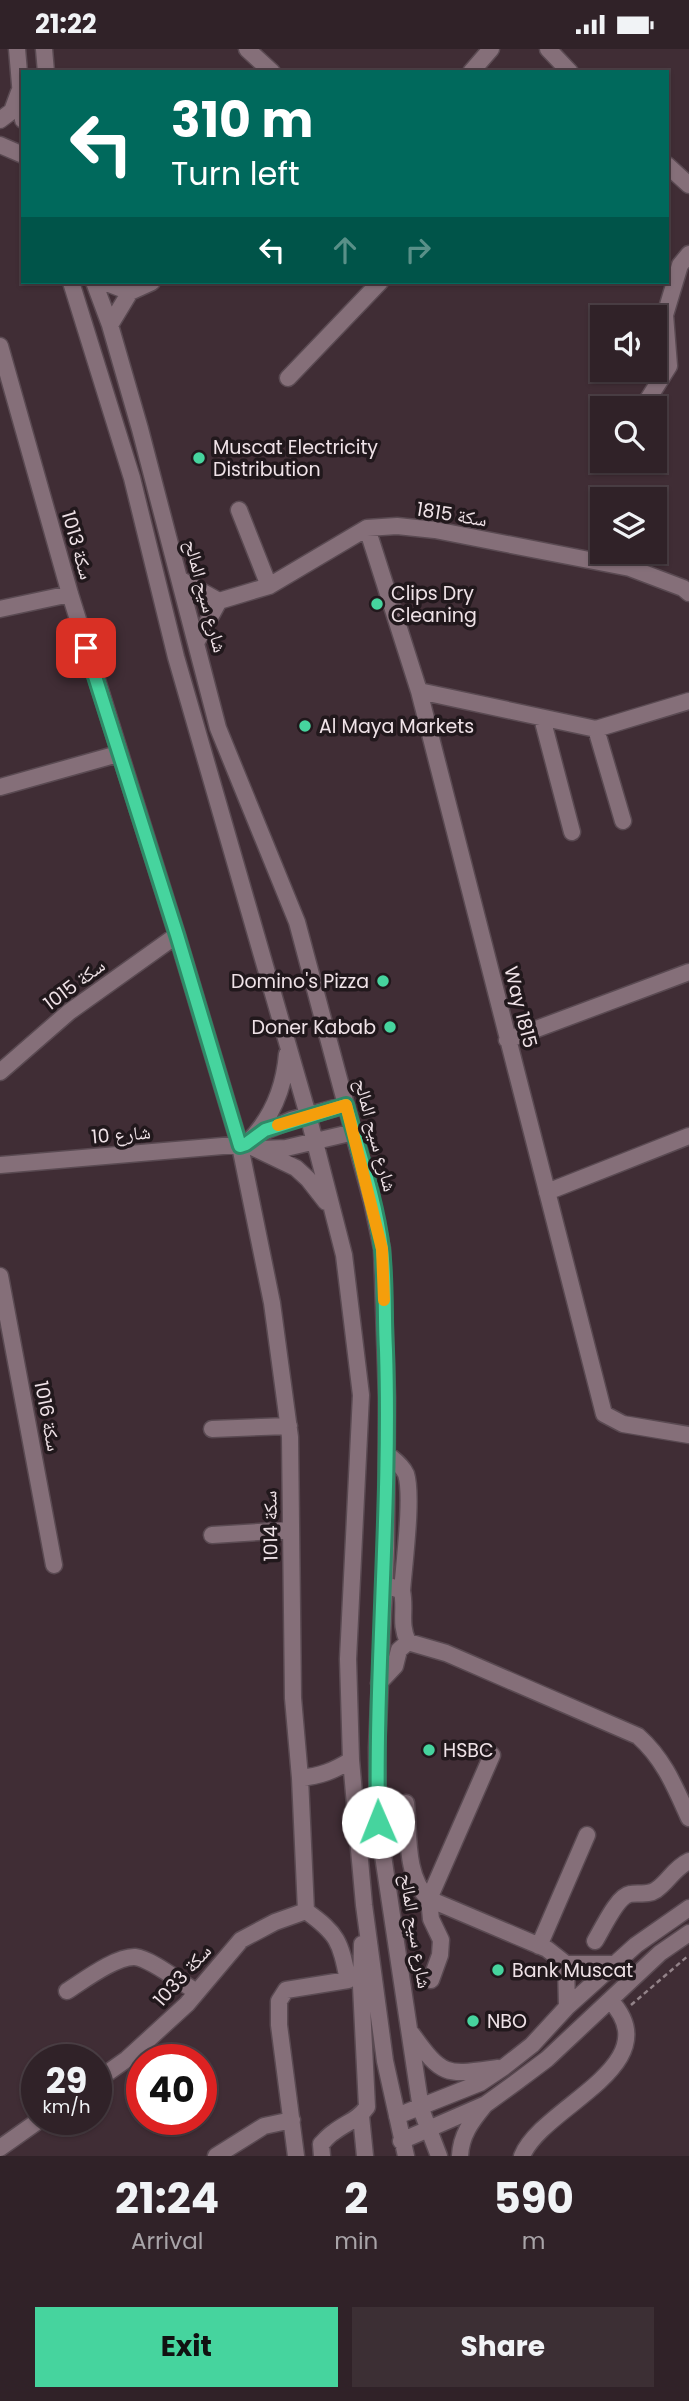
<!DOCTYPE html>
<html lang="en">
<head>
<meta charset="utf-8">
<style>
	:root { --surface:#302228; --page:#3c2f34; --text:#f1f3f6; --muted:#a8a4a8; --line:#4b3f45; --accent:#46d49e }
	body { margin:0; font-family:Poppins,"Noto Naskh Arabic",sans-serif; background:var(--page); color:var(--text); height:100vh; display:flex; flex-direction:column; font-size:26px; white-space:nowrap }
	* { box-sizing:border-box; margin:0 }
	p { font-size:23px; color:var(--muted) }
	.icon { flex:none; width:38px; height:38px; fill:none; stroke:currentColor; stroke-width:2; stroke-linecap:round; stroke-linejoin:round }
	.map { position:relative; height:2107px; overflow:hidden }
	.side { display:flex; flex-direction:column; background:var(--surface); flex:1 }
	.side>* { flex:none }
	.hud { position:absolute; left:21px; top:21px; width:648px; height:214px; border-radius:0px; box-shadow:0 2px 5px #0004,0 0 0 2px var(--line); background:#00695c; color:#fff; overflow:hidden }
	.buttons { position:absolute; left:590px; top:256px; display:grid; gap:14px }
	.buttons a { display:grid; place-items:center; width:77px; height:77px; border-radius:0px; background:var(--surface); box-shadow:0 2px 5px #0004,0 0 0 2px var(--line); font-size:35px }
	.speed { position:absolute; left:21px; top:1995px; display:flex; gap:14px; font-size:35px; font-weight:700; text-align:center }
	.speed>* { display:grid; place-content:center; width:91px; height:91px; border-radius:50%; background:var(--surface); box-shadow:0 2px 5px #0004,0 0 0 2px var(--line); line-height:1 }
	.speed small { font-size:18px; font-weight:400 }
	.speed .limit { border:10px solid #d22; background:#fff; color:#111 }
	.pin { position:absolute; display:grid; place-items:center; width:60px; height:60px; color:#fff; margin:-30px; border-radius:14px; box-shadow:0 4px 10px #0006 }
	.me { position:absolute; width:77px; margin:-38px; rotate:359deg; stroke-linejoin:round; filter:drop-shadow(0 0 5px #0008) }
	.turn { display:flex; align-items:center; gap:24px; height:147px; padding:0 35px; font-size:32px }
	.turn .icon { width:91px; height:91px; stroke-width:2.5 }
	.turn b { display:block; font-size:49px; line-height:60px }
	.lanes { display:flex; align-items:center; height:66px; padding:0 35px; background:#0003; justify-content:center; gap:35px; direction:ltr }
	.lanes .off { opacity:.35 }
	.eta { display:flex; justify-content:space-evenly; align-items:center; height:119px; text-align:center }
	.eta b { font-size:42px; font-weight:700; line-height:49px }
	.primary-button { display:flex; gap:14px; margin-top:auto; padding:14px 35px }
	.primary-button a { flex:1; height:80px; border-radius:0px; background:var(--accent); color:#111; font-size:28px; font-weight:700; line-height:80px; text-align:center }
	.primary-button a+a { background:var(--page); color:var(--text) }
	.status { display:flex; justify-content:space-between; align-items:center; height:49px; padding:0 35px; background:var(--surface); direction:ltr }
	.status svg { height:19px; fill:currentColor }
	.map>svg:first-child { display:block }
	.lines { fill:none; stroke-linecap:round; stroke-linejoin:round }
	.minor-casing { stroke:#5a4a52; stroke-width:19 }
	.path { stroke:#938389; stroke-width:2.5; stroke-dasharray:5 3.5; stroke-linecap:butt }
	.minor { stroke:#856f79; stroke-width:16 }
	.route-casing { stroke:#2e8a67; stroke-width:18 }
	.route { stroke:#46d49e; stroke-width:12 }
	.slow { stroke:#f59e0b; stroke-width:12 }
	.poi-dot { fill:#46d49e; stroke:#21181c; stroke-width:2.5 }
	.labels { text-anchor:middle; stroke-width:7; stroke-linejoin:round; paint-order:stroke }
	.poi-label { font-size:19px; fill:#efe2e7; stroke:#21181c; text-anchor:start }
	.street-label { font-size:19px; fill:#efe2e7; stroke:#21181c }
</style>
</head>
<body>
<div class="status"><b>21:22</b><svg viewBox="0 0 49 12"><path d="M0 12V9h3v3zM5 12V6h3v6zM10 12V3h3v9zM15 12V0h3v12zM26 1h20v11H26zM47 4h2v5h-2z"/></svg></div>
<div class="map">
<svg width="689" height="2107" viewBox="0 0 689 2107">
	<rect width="100%" height="100%" fill="#402d35"/>
	<g class="lines">
		<defs>
			<path id="minor" d="M17,0L23,71
				M44,0L46,23
				M247,0L272,23
				M548,0L570,23
				M471,23L491,0
				M0,71L12,62L19,43
				M0,96L23,106
				M667,116L689,136
				M71,233L132,429L176,608L308,1066L344,1206L361,1346L348,1610L351,1711L364,1856L385,2012L406,2107
				M94,233L110,276L140,380L218,679L297,873L372,1153L382,1200L387,1348L386,1499L377,1699L378,1773L421,2060L439,2107
				M104,233L130,243
				M110,276L130,243L152,233
				M0,297L70,545L177,886L240,1097L272,1254L290,1388L293,1649L300,1729L306,1862
				M288,329L380,233
				M645,355L669,317L665,266L680,216L689,205
				M239,461L269,537
				M367,479L419,642L604,1365L623,1375L689,1386
				M181,531L219,552
				M0,560L70,545
				M196,594L219,552L269,537L367,479L397,477L435,481L630,519L683,539L689,544
				M419,642L596,680L689,652
				M542,669L572,783
				M596,680L623,772
				M0,738L118,705
				M507,991L689,923
				M0,1023L69,963L177,886
				M256,1086L291,1071L346,1056
				M246,1095C272,1070 284,1040 287,1005
				M262,1100L286,1099L354,1083
				M0,1116L246,1095L296,1119L308,1130L326,1153
				M547,1143L689,1087
				M0,1227L54,1516
				M212,1380L289,1377
				M387,1405C394,1411 402,1416 406,1425C413,1447 404,1515 402,1542
				M212,1486L291,1481
				M384,1535L402,1542C406,1561 399,1574 408,1593L446,1604L638,1687C664,1710 675,1738 689,1769
				M379,1634L395,1617L399,1601L408,1593
				M300,1729C320,1727 334,1722 351,1711
				M406,1754C409,1784 405,1829 429,1850L547,1900L566,1915H615
				M595,1892C602,1881 617,1847 630,1845C639,1843 647,1847 656,1841C669,1832 674,1819 689,1812
				M539,1897L587,1786
				M566,1915L567,1958
				M431,1931L440,1906L441,1891L431,1870L429,1850L492,1706
				M67,1942C83,1932 116,1907 135,1908C152,1910 181,1934 197,1943
				M412,1985C443,2029 447,2026 498,2019
				M96,2032L127,2010L187,1955L241,1891L275,1873L306,1862
				M361,2067L365,2107
				M397,2067L480,2034L504,2018L532,1996L567,1958L636,1896L689,1859
				M401,2092L486,2055L515,2034L547,2010L660,1904L689,1884
				M0,2099L41,2070
				M216,2107L264,2077L292,2071
				M296,2107L279,1976V1952L286,1941L348,1931C340,1892 338,1885 306,1862
				M322,2107L321,2095C325,2091 329,2086 334,2083C347,2073 358,2071 367,2058L361,1937L362,1895
				M460,2107C461,2086 471,2073 484,2057
				M522,2107C543,2056 671,2017 610,1951"/>
		</defs>
		<use href="#minor" class="minor-casing"/>
		<path class="path" d="M631,1956L689,1906"/>
		<use href="#minor" class="minor"/>
	</g>
	<g class="lines">
		<defs>
			<path id="route" d="M86,599L177,886L240,1097L246,1095L265,1081L346,1056C359,1103 376,1151 382,1200C386,1233 384,1268 386,1301C391,1458 375,1616 378,1773"/>
		</defs>
		<use href="#route" class="route-casing"/>
		<use href="#route" class="route"/>
		<path class="slow" d="M278,1076L346,1056L382,1200L384,1251"/>
	</g>
	<g class="poi-dot">
		<circle cx="199" cy="409" r="7"/>
		<circle cx="377" cy="555" r="7"/>
		<circle cx="305" cy="677" r="7"/>
		<circle cx="383" cy="932" r="7"/>
		<circle cx="390" cy="978" r="7"/>
		<circle cx="429" cy="1701" r="7"/>
		<circle cx="498" cy="1921" r="7"/>
		<circle cx="473" cy="1972" r="7"/>
	</g>
	<g class="labels">
		<g class="poi-label">
			<text x="213" y="405">Muscat Electricity<tspan x="213" dy="22">Distribution</tspan></text>
			<text x="391" y="551">Clips Dry<tspan x="391" dy="22">Cleaning</tspan></text>
			<text x="319" y="684">Al Maya Markets</text>
			<text x="369" y="939" text-anchor="end">Domino's Pizza</text>
			<text x="376" y="985" text-anchor="end">Doner Kabab</text>
			<text x="443" y="1708">HSBC</text>
			<text x="512" y="1928">Bank Muscat</text>
			<text x="487" y="1979">NBO</text>
		</g>
		<g class="street-label">
			<text transform="translate(452 465) rotate(9)" y="7">سكة 1815</text>
			<text transform="translate(78 496) rotate(74)" y="7">سكة 1013</text>
			<text transform="translate(206 547) rotate(75)" y="7">شارع سيح المالح</text>
			<text transform="translate(74 935) rotate(-37)" y="7">سكة 1015</text>
			<text transform="translate(521 958) rotate(76)" y="7">Way 1815</text>
			<text transform="translate(121 1085) rotate(-5)" y="7">شارع 10</text>
			<text transform="translate(376 1086) rotate(75)" y="7">شارع سيح المالح</text>
			<text transform="translate(48 1367) rotate(79)" y="7">سكة 1016</text>
			<text transform="translate(270 1477) rotate(-91)" y="7">سكة 1014</text>
			<text transform="translate(416 1882) rotate(81)" y="7">شارع سيح المالح</text>
			<text transform="translate(182 1926) rotate(-48)" y="7">سكة 1033</text>
		</g>
	</g>
</svg>
<div class="buttons">
<a><svg class="icon" aria-label="sound" viewBox="0 0 24 24"><path d="M4 9h4l5-4v14l-5-4H4zM17 9q2 3 0 6"/></svg></a>
<a><svg class="icon" aria-label="search" viewBox="0 0 24 24"><circle cx="10" cy="10" r="6"/><path d="M15 15l6 6"/></svg></a>
<a><svg class="icon" aria-label="layers" viewBox="0 0 24 24"><path d="M12 4l9 5-9 5-9-5zM3 14l9 5 9-5"/></svg></a>
</div>
<div class="speed"><div>29<small>km/h</small></div><div class="limit">40</div></div>
<div class="pin" style="left:86px;top:599px;background:#d93025"><svg class="icon" aria-label="arrive" viewBox="0 0 24 24"><path d="M6 21V4h12l-3 4 3 4H6"/></svg></div>
<svg class="me" style="left:378px;top:1773px" viewBox="-20 -20 40 40"><circle r="19" fill="#fff"/><path d="M0-13L10 11 0 6-10 11z" fill="#46d49e"/></svg>
<div class="hud">
<div class="turn"><svg class="icon" aria-label="left" viewBox="0 0 24 24"><path d="M17 20v-9H6M10 6l-5 5 5 5"/></svg><div><b>310 m</b>Turn left</div></div>
<div class="lanes"><svg class="icon" aria-label="left" viewBox="0 0 24 24"><path d="M17 20v-9H6M10 6l-5 5 5 5"/></svg><svg class="icon off" aria-label="ahead" viewBox="0 0 24 24"><path d="M12 20V5M6 11l6-6 6 6"/></svg><svg class="icon off" aria-label="right" viewBox="0 0 24 24"><path d="M7 20v-9h11M14 6l5 5-5 5"/></svg></div>
</div>
</div>
<section class="side">
<div class="eta">
<div><b>21:24</b><p>Arrival</p></div>
<div><b>2</b><p>min</p></div>
<div><b>590</b><p>m</p></div>
</div>
<div class="primary-button"><a>Exit</a><a>Share</a></div>
</section>
</body>
</html>
